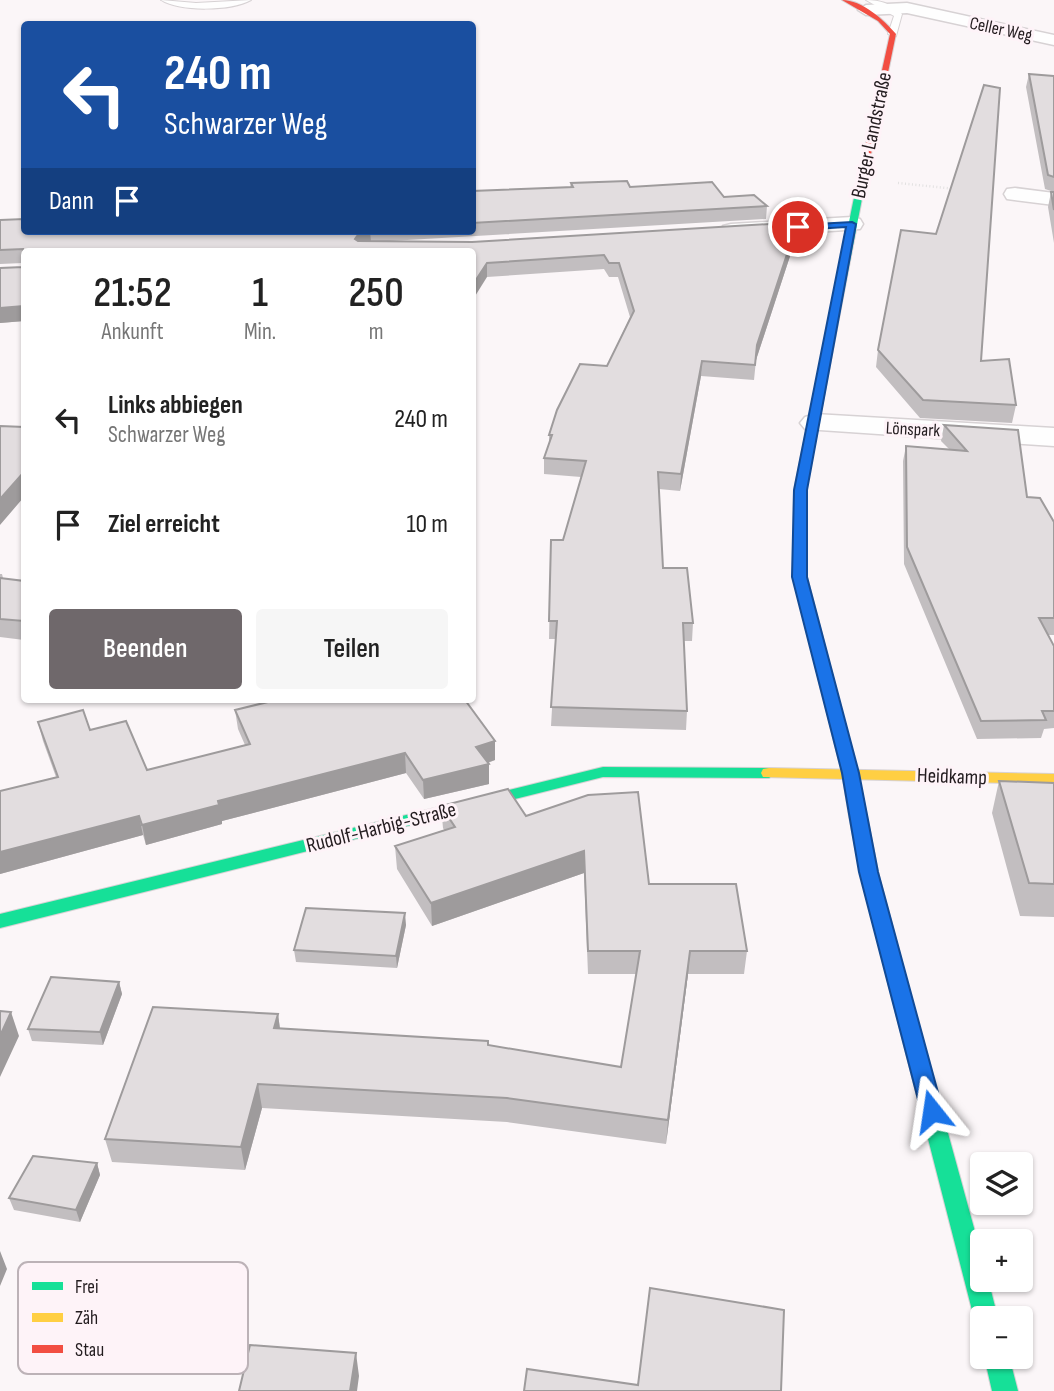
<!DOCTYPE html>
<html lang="de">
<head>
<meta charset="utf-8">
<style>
	:root { --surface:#fff; --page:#f6f6f6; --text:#222; --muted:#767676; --accent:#6f686b }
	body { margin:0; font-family:"Sofia Sans Condensed",sans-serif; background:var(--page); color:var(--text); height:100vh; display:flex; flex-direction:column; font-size:26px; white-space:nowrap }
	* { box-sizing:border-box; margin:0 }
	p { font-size:23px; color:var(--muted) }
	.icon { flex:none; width:38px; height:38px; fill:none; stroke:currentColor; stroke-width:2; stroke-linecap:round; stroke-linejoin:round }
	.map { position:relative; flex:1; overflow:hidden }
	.drawer { position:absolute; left:21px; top:248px; width:455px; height:455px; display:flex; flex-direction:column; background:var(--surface); border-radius:7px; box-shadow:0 2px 5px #0004 }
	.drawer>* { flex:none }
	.guide { position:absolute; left:21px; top:21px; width:455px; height:214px; border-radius:7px; box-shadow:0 2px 5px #0004; background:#1a4fa0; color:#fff; overflow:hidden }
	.controls { position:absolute; left:970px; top:1152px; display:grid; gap:14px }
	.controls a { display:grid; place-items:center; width:63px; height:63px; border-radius:7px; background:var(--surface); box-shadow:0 2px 5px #0004; font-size:35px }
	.pin { position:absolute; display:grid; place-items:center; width:60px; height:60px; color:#fff; margin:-30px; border:4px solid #fff; border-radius:50%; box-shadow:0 2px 7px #0007 }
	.me { position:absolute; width:77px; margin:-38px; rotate:345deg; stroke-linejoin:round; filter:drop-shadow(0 0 5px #0008) }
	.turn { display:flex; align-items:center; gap:24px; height:147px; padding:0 28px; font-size:32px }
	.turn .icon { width:91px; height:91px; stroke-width:2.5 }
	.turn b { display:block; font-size:49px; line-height:60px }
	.then { display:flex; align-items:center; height:66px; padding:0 28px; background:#0003; gap:14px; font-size:26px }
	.eta { display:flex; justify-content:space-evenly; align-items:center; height:119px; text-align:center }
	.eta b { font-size:42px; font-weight:600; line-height:49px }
	.action { display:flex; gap:14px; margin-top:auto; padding:14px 28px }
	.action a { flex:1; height:80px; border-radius:7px; background:var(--accent); color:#fff; font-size:28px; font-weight:600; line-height:80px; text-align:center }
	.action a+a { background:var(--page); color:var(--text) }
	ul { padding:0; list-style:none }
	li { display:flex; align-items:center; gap:21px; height:105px; padding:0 28px }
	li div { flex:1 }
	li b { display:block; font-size:26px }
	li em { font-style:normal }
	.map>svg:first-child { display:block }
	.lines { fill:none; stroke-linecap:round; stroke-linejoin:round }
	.lane-casing { stroke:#d7d2d4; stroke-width:2 }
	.street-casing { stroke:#d7d2d4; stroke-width:3 }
	.fast-casing { stroke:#d7d2d4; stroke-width:2 }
	.slow-casing { stroke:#d7d2d4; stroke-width:2 }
	.jam-casing { stroke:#d7d2d4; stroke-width:2 }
	.path { stroke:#e2e1e1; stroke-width:2.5; stroke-dasharray:1 2.5; stroke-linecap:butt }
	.lane { fill:#fefefe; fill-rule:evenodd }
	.street { fill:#fefefe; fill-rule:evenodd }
	.fast { fill:#16e098; fill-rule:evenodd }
	.slow { fill:#ffcf43; fill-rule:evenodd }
	.jam { fill:#f24e42; fill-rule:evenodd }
	.wall { fill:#c2bec0 }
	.shaded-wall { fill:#9e9b9c }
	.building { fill:#e2dddf; stroke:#9e9b9c; stroke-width:2 }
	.route { fill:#1a73e8; stroke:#114b97; stroke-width:2 }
	.labels { text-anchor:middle; stroke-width:6; stroke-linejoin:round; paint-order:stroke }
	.far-street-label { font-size:18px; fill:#231c1f; stroke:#fef3f8 }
	.street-label { font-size:21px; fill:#231c1f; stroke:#fef3f8 }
	.key { fill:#fef3f8; stroke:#bcb2b7; stroke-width:2 }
	.key-label { font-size:19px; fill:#231c1f }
</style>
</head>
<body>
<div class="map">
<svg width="1054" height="1391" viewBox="0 0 1054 1391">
	<rect width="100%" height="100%" fill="#fbf6f8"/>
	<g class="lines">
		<defs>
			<path id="lane" d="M161,0L196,3L251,0C231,11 180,12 161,0Z
				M866,0C880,0 892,4 902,14L896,36L888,34L894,16Z"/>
			<path id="street" d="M907,3L1054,35V45L907,13L866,15L858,10L866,5Z
				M1015,188L1054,193V205L1007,199L1004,194L1007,189Z
				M852,217L860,219L863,224L860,229L731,238L723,236L720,231L723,226L731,224Z
				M815,414L1054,428V446L805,429L800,423L805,417Z"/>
			<path id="fast" d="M861,180L865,183L806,490L807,577L858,773L867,816L864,820H852L849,816L842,773L793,577L794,490L857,183Z
				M603,767L769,768L777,773L769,778L603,777L0,928V914Z
				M916,1045L923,1047L926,1053L982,1257V1279H988L998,1318H982V1328L977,1326L974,1318L906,1053L909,1047Z
				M984,1356H1009L1018,1391H992Z"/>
			<path id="slow" d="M769,768L1054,774V784L763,777L761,773L763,769Z
				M858,810L864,812L867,816L878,872L926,1053L923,1059L916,1061L909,1059L906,1053L860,872L849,816L852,812Z"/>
			<path id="jam" d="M842,0C862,0 884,20 896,34L865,183L861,186L857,183L890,34L878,21Z"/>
		</defs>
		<use href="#lane" class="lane-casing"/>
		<use href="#street" class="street-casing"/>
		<use href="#fast" class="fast-casing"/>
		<use href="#slow" class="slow-casing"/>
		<use href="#jam" class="jam-casing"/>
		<path class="path" d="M898,183L956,189"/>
		<use href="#lane" class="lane"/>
		<use href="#street" class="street"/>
		<use href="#fast" class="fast"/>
		<use href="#slow" class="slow"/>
		<use href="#jam" class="jam"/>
	</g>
	<path class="wall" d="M1029,74L1054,76V192L1045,189L1026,87Z
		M571,183L630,187L724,197L767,206L766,219L390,241L472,242L786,223L784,235L793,236L792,250L756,360L754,380L701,376L680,491L659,489L663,568L693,623L692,641H684L687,711L686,730L551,726L556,639H549L551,540H563L581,477L544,474V458L549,444V435L607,366L630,317L618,277H609L604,269L487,277L24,252V321L0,323V268L23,267V263L0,264V220L24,231H472V191L570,187Z
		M1051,192H1054V243L1048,207Z
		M878,350L981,361L1016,405L1012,423L920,418L876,367Z
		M944,425L1027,497L1054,522V635H1048L1054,646V728L1044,729L1041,738L977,739L904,564L903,461L906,446L949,449L941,441Z
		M0,574H2L3,578L24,581V640L0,637Z
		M439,701L495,741V760L488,763L489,764V784L424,799L406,773L222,821V824L146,845L143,835L0,874V791L56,777L43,741L38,722L90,730L147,770L245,745L238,729L235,710Z
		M999,781L1054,783V917L1020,916L992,813Z
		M441,806L526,816L649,884L747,951L744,974H688L666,1144L507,1122L262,1108L245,1170L112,1162L105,1139L278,1014L280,1029L488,1045L621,1067L636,974H588L584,873L432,926L397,869L395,846L444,830L443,828Z
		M406,925L397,968L296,962L294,950Z
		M119,982L122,994L103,1045L32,1041L28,1029Z
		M97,1163L100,1175L80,1222L14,1210L9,1198Z"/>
	<path class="shaded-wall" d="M363,231H370L371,242L361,245L355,239L360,232Z
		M793,236L792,250L756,360L757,345Z
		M487,263V277L472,301V286Z
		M24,306V321L0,323V308Z
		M702,361L701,376L680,491L681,474Z
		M24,472V497L0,525V499Z
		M495,741V760L477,766L476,747Z
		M405,753L406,773L222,821V824L146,845L142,825L218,801Z
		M489,764V784L424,799L423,780Z
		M139,816L143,835L0,874V852Z
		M584,851V873L432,926L431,903Z
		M405,913L406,925L397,968L396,956Z
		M690,951L688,974L666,1144L668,1120Z
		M119,982L122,994L103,1045L100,1032Z
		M11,1012L19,1036L0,1077V1036Z
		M278,1014L281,1037L274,1028Z
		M258,1084L262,1108L245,1170L241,1147Z
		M97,1163L100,1175L80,1222L76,1210Z
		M0,1251L7,1269L0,1286Z
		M356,1353L359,1376L357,1391H350Z"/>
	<path class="building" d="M1029,74L1054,76V177L1048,175Z
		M984,85L1000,88L981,361L1009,359L1016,405L923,400L878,350L901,230L936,234Z
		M627,181L630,187L712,182L724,197L754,195L767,206L472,223V191L573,187L571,183Z
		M1051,192H1054V210Z
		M24,219V231H363L360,232L355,239L358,241L472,242L786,223L782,235L793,236L757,345L755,365L702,361L681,474L658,472L663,568H687L693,623H683L687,711L551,707L557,621H549L551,540H563L586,461L544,458L552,435H549L557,410L580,364L607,366L634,311L619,263H609L604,255L487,263L472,286V252H24V306L0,308V268L23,267V249L0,250V220Z
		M944,425L1018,430L1027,497L1040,498L1054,522V618H1039L1054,646V711H1042L1046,720L981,721L907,547L906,446L967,451Z
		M0,426L24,427V472L0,499Z
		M0,578L24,581V621L0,619Z
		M276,700H438L439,701L444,700H465L495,741L476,747L489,764L423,780L405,753L218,801L219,805L142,825L139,816L0,852V791L58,777L38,722L83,710L90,730L126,721L147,770L250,744L235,710Z
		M999,781L1054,783V884L1029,883Z
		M508,789L526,816L588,795L638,792L649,884H736L747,951H690L668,1120L507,1098L258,1084L241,1147L105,1139L153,1007L278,1014L274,1028L488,1041V1045L621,1067L640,951H588L584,851L431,903L395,846L455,827L441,806Z
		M306,908L405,913L396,956L294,950Z
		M51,977L119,982L100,1032L28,1029Z
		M0,1011L11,1012L0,1036Z
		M33,1156L97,1163L76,1210L9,1198Z
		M650,1288L784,1310L781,1391H524L527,1369L638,1385Z
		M250,1345L356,1353L350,1391H239Z"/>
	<path class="route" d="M852,222L856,224L807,490V577L859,773L878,872L943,1111L940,1117L932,1120L924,1117L921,1111L859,872L842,773L792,577L794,490L846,227L798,230L794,227L798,225Z"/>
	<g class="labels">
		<g class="far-street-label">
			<text transform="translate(1001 29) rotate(12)" y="6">Celler Weg</text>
			<text transform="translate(913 429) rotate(3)" y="6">Lönspark</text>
		</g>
		<g class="street-label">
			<text transform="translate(871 135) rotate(-78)" y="7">Burger Landstraße</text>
			<text transform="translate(952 776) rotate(2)" y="7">Heidkamp</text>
			<text transform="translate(381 827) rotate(-14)" y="7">Rudolf-Harbig-Straße</text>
		</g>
	</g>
	<rect x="18" y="1262" width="230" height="112" rx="10" class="key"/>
	<rect x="32" y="1282" width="31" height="8" fill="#16e098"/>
	<rect x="32" y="1313" width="31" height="9" fill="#ffcf43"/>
	<rect x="32" y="1345" width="31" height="8" fill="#f24e42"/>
	<g class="key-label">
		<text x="75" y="1293">Frei</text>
		<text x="75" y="1324">Zäh</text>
		<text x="75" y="1356">Stau</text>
	</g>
</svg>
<div class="controls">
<a><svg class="icon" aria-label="layers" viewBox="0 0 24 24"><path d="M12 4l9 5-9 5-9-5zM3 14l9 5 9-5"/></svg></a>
<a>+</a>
<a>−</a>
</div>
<div class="pin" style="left:798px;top:227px;background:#d93025"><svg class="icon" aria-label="arrive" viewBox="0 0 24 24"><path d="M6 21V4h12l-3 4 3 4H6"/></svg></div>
<svg class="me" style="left:932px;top:1111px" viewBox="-20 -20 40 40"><path d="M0-17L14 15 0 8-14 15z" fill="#1a73e8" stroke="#fff" stroke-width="4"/></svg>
<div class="guide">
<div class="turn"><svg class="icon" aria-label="left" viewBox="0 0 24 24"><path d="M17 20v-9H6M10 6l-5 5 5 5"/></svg><div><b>240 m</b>Schwarzer Weg</div></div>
<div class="then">Dann<svg class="icon" aria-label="arrive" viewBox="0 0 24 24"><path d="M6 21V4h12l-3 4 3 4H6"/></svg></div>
</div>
<section class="drawer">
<div class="eta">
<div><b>21:52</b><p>Ankunft</p></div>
<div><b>1</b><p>Min.</p></div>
<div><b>250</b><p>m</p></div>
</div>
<ul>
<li><svg class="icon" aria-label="left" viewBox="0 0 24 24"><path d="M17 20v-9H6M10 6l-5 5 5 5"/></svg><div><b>Links abbiegen</b><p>Schwarzer Weg</p></div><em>240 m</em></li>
<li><svg class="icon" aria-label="arrive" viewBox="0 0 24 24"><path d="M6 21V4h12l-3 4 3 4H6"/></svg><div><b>Ziel erreicht</b></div><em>10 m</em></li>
</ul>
<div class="action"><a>Beenden</a><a>Teilen</a></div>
</section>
</div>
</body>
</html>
